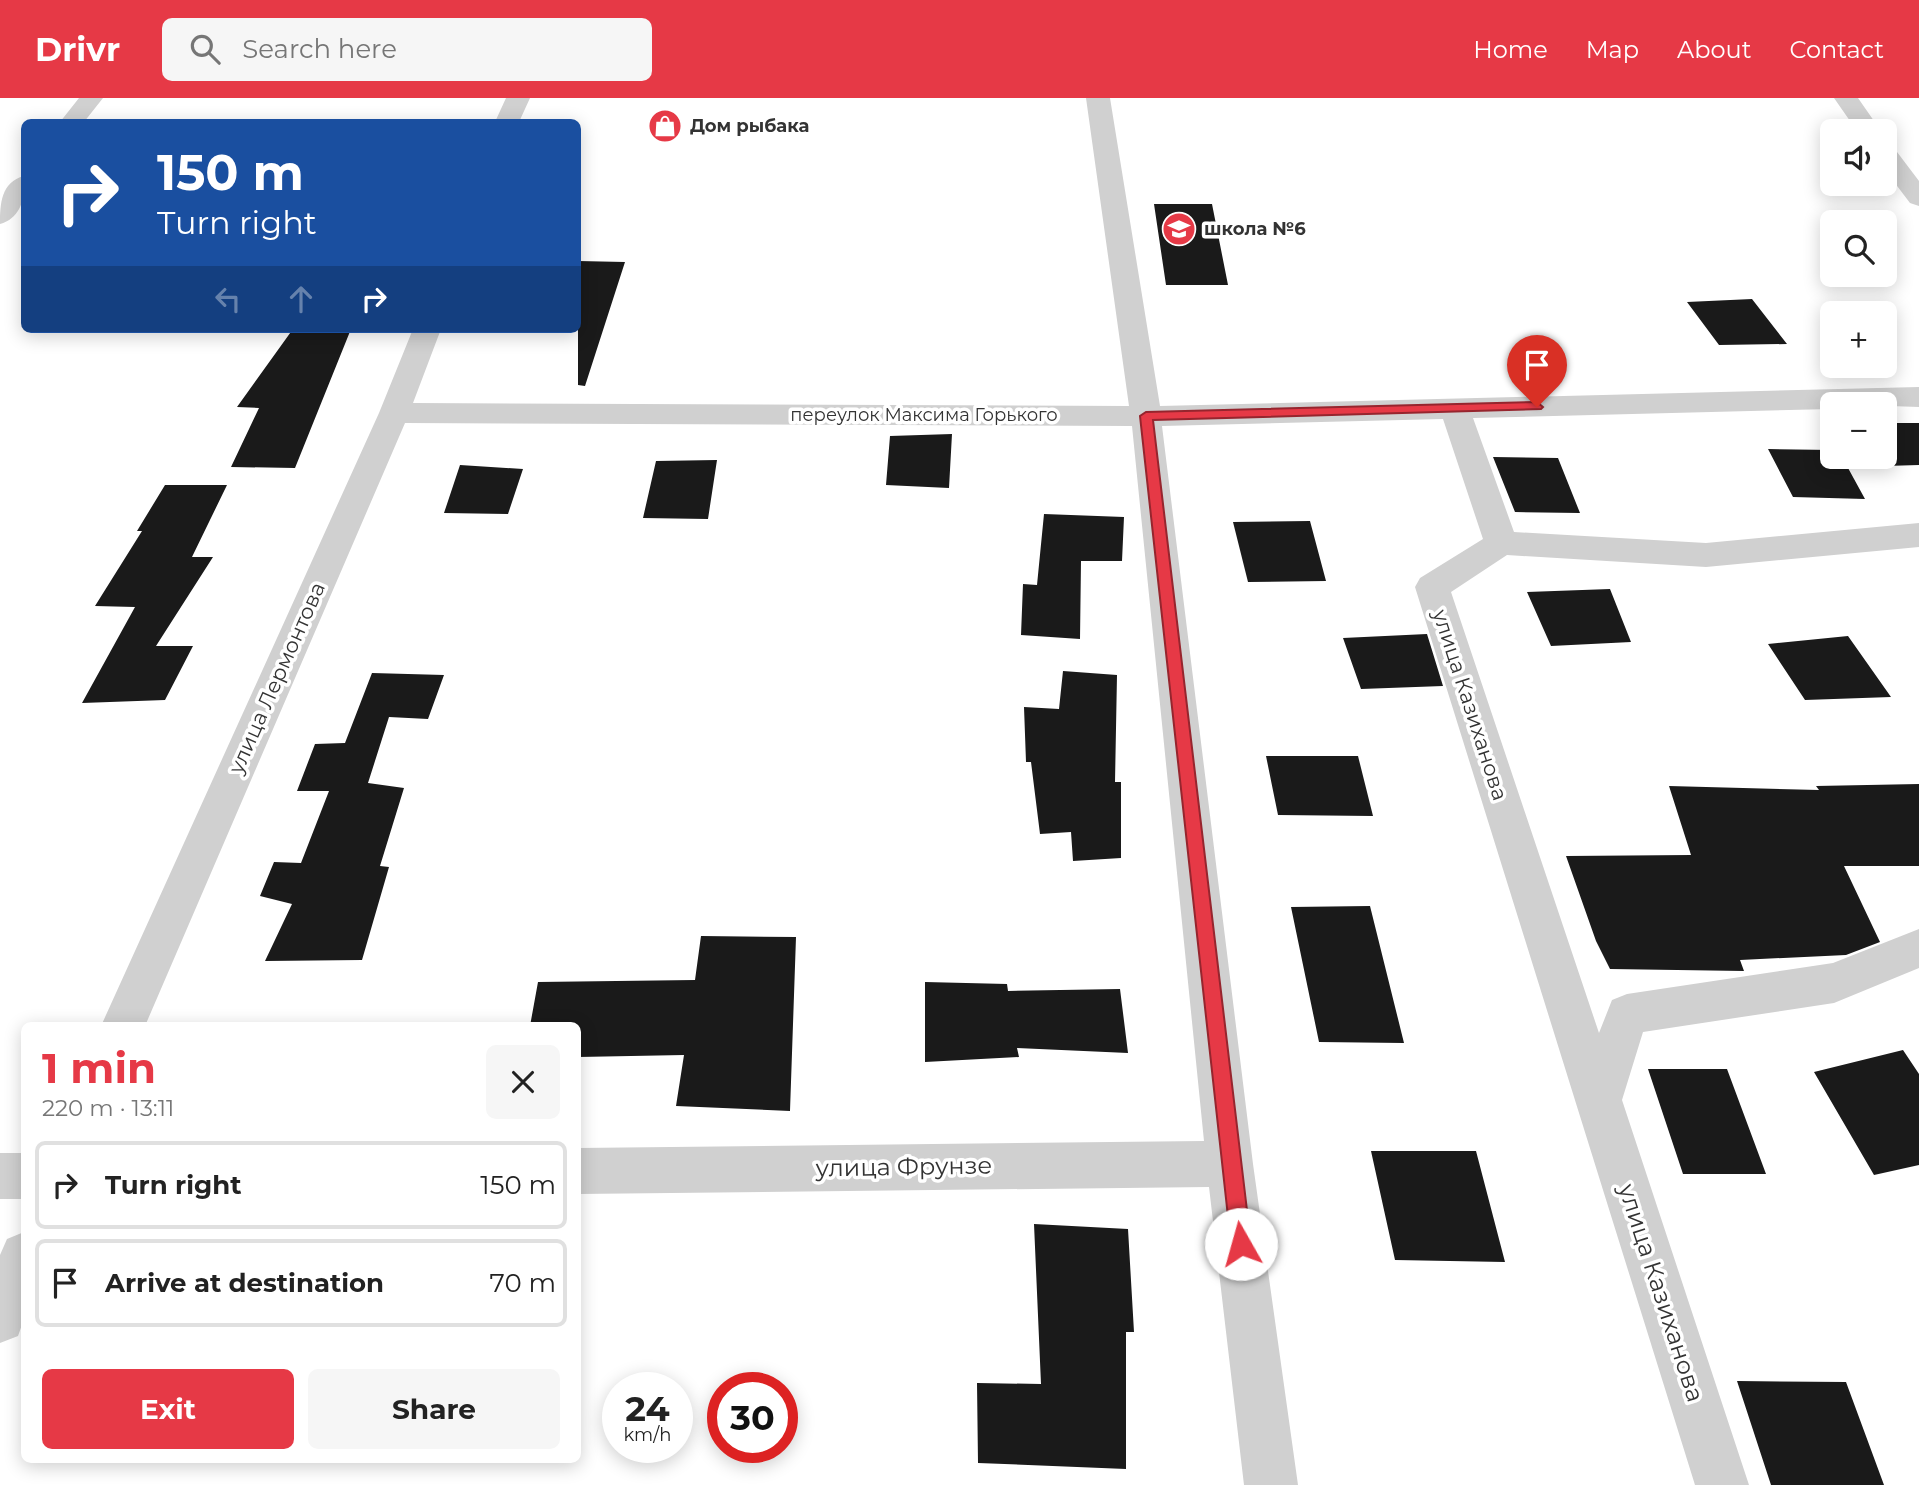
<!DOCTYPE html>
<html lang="en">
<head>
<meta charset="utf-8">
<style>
	:root { --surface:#fff; --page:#f6f6f6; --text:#222; --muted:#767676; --line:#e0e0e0; --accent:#e63946 }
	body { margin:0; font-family:Montserrat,sans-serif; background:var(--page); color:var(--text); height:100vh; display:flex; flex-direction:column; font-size:26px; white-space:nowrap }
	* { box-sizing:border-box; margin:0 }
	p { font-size:23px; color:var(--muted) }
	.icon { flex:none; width:38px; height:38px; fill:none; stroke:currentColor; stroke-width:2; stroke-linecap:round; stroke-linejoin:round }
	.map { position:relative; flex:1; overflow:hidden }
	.panel { position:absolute; left:21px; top:924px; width:560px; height:441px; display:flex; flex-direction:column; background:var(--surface); border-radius:10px; box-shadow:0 4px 18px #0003 }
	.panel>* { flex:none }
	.top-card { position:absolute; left:21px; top:21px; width:560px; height:214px; border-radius:10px; box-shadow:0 4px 18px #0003; background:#1a4fa0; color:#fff; overflow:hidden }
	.fabs { position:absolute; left:1820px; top:21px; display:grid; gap:14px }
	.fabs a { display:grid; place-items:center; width:77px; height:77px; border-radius:10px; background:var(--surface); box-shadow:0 4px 18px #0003; font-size:35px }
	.speed { position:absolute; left:602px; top:1274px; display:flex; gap:14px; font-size:35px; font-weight:700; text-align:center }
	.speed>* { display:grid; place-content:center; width:91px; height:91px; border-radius:50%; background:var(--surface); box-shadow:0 4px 18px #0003; line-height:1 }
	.speed small { font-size:18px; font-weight:400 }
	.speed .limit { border:10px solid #d22; background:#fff; color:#111 }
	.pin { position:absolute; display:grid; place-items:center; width:60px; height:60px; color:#fff; margin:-72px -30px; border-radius:50% 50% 50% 0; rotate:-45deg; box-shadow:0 0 7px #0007 }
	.pin .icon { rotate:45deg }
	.me { position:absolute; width:77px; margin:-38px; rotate:353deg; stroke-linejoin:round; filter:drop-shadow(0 0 5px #0008) }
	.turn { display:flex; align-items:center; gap:24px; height:147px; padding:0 21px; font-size:32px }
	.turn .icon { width:91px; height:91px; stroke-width:2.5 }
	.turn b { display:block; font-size:49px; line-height:60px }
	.lanes { display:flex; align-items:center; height:66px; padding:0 21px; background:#0003; justify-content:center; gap:35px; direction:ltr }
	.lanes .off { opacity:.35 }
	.round { display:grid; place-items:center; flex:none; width:74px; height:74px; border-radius:10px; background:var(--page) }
	.overview { display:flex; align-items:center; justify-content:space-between; height:119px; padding:0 21px }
	h1 { font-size:42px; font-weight:700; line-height:52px; color:var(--accent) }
	.action { display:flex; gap:14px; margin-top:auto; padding:14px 21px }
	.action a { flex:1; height:80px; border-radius:10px; background:var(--accent); color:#fff; font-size:28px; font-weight:700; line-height:80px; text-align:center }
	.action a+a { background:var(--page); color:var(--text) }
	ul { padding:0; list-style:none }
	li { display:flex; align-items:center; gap:21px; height:88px; margin:0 14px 10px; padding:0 7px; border:4px solid var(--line); border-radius:10px }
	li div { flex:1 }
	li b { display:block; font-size:26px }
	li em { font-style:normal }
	header { display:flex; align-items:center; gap:42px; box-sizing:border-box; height:98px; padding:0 35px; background:var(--accent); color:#fff }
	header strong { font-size:33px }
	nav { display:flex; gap:38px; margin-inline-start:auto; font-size:24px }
	.search { width:490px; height:63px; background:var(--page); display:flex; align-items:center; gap:18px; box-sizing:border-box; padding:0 24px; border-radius:10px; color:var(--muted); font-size:26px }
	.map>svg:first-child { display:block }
	.building { fill:#1a1a1a }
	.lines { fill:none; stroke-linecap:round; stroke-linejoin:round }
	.street { fill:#d0d0d0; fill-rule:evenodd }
	.route { fill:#e63946; stroke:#96252e; stroke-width:2 }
	.labels { text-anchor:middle; stroke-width:7; stroke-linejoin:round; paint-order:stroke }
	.far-poi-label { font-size:18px; font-weight:bold; fill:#333; stroke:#fff; text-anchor:start }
	.far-street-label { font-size:18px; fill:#333; stroke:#fff }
	.street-label { font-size:21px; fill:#333; stroke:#fff }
	.near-street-label { font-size:24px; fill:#333; stroke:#fff }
</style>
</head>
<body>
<header>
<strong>Drivr</strong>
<div class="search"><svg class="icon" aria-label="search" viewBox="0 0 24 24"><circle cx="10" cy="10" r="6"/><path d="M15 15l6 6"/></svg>Search here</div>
<nav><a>Home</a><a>Map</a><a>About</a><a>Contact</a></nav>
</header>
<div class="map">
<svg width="1919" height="1387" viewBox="0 0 1919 1387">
	<rect width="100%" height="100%" fill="#fff"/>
	<path class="building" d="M1154,106H1212L1228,187H1166Z
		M578,163L625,164L585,288L578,287Z
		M1752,201L1787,246L1719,247L1687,204Z
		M293,231H351L295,370L231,369L259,310L237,309Z
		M1885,325H1919V367L1885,368Z
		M952,336L949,390L886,387L890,338Z
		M1768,351L1832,352V359H1842L1865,401L1793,399Z
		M1493,359L1558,360L1580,415L1515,414Z
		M717,362L708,421L643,420L656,363Z
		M460,367L523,371L508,416L444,415Z
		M165,387H227L192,459H213L156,548H193L165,602L82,605L135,509L95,508L142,433H137Z
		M1044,416L1124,419L1122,463H1081L1080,541L1021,537L1023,486L1037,487Z
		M1310,423L1326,483L1248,484L1233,424Z
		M1610,491L1631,544L1551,548L1527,494Z
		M1427,536L1443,588L1361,591L1343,540Z
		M1848,538L1891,599L1805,602L1768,546Z
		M1063,573L1117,577L1115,684H1121V760L1073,763L1071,734L1040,736L1031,664H1026L1024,609L1059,611Z
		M372,575L444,577L428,621L389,619L368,685L404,690L380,768L389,769L362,862L265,863L292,806L260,798L274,764L301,765L329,693H297L315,646L345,645Z
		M1266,658H1358L1373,718L1278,717Z
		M1919,686V768H1844L1880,844L1846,857L1740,862L1744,873L1610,871L1596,843L1566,758L1691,757L1669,688L1819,692L1816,688Z
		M1370,808L1404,945L1319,944L1291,809Z
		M701,838L796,839L790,1013L676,1008L684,957L578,959V928H530L538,884L695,882Z
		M925,884L1007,886L1008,893L1120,891L1128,955L1017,950L1019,959L925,964Z
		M1903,952L1919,976V1067L1874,1077L1814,974Z
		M1648,971H1727L1766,1076H1683Z
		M1371,1053H1476L1505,1164L1395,1162Z
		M1034,1126L1128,1131L1134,1234H1126V1371L978,1365L977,1285L1041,1286Z
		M1737,1283L1846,1284L1884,1387H1771Z"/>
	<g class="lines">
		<path class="street" d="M79,0H103L84,24H60Z
			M506,0H530L519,24H495Z
			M1086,0H1110L1160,308L1919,289V309L1832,306V311L1473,320L1514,434L1706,445L1919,425V449L1706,469L1507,457L1451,494L1599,935L1612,902L1627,896L1833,865L1919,831V870L1834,905L1643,934L1622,1002L1749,1387H1695L1415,489L1420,480L1483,441L1443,321L1162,328L1253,1066L1298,1387H1244L1209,1089L578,1096V1050L1204,1043L1132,328L405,325L145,928H101L379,315L413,231H441L413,305L1129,308Z
			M1834,0H1858L1881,33H1857Z
			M1885,48L1894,50L1919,83V108L1910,105L1885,72Z
			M24,78C26,97 22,120 0,126C0,106 1,84 24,78Z
			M0,1055H24V1101H0Z
			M24,1134V1221L18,1238L0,1245V1157L7,1141Z"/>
	</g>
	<path class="route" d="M1537,304L1543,309L1541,311L1153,322L1251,1146L1248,1153L1241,1156L1234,1153L1231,1146L1140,318L1146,314Z"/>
	<defs>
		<symbol id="shop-disc" viewBox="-11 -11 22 22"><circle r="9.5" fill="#e63946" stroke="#fff"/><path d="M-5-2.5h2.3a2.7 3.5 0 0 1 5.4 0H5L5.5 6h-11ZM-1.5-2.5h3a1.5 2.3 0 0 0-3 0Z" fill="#fff"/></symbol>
		<symbol id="school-disc" viewBox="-11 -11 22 22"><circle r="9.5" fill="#e63946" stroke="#fff"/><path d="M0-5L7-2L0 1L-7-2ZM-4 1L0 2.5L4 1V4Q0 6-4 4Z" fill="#fff"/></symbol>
	</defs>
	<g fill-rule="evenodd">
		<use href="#shop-disc" x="646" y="9" width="38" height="38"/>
		<use href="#school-disc" x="1160" y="112" width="38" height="38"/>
	</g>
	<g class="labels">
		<g class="far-poi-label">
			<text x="690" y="34">Дом рыбака</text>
			<text x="1204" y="137">школа №6</text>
		</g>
		<g class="far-street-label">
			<text x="924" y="323">переулок Максима Горького</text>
		</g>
		<g class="street-label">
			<text transform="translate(277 580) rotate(-66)" y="7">улица Лермонтова</text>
			<text transform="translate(1470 607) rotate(72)" y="7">улица Казиханова</text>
		</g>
		<g class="near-street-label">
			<text transform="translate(904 1069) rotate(-1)" y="8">улица Фрунзе</text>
			<text transform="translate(1661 1195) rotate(72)" y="8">улица Казиханова</text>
		</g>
	</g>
</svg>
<div class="fabs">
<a><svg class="icon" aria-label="sound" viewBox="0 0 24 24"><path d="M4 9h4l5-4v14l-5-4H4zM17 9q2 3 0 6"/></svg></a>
<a><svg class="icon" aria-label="search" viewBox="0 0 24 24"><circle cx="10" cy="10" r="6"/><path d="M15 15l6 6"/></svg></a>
<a>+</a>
<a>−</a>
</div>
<div class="speed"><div>24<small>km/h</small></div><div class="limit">30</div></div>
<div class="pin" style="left:1537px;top:309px;background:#d93025"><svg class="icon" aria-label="arrive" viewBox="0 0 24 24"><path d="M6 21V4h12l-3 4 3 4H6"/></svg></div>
<svg class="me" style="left:1241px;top:1146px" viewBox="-20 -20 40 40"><circle r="19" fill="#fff"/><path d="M0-13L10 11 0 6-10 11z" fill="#e63946"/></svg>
<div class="top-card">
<div class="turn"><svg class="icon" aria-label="right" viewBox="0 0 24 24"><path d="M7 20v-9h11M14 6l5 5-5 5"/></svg><div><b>150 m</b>Turn right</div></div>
<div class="lanes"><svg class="icon off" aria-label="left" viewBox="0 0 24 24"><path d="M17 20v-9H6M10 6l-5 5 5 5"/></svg><svg class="icon off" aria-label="ahead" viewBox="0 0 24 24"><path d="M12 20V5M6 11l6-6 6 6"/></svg><svg class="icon" aria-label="right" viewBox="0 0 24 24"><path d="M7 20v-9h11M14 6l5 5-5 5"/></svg></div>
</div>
<section class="panel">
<div class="overview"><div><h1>1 min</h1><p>220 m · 13:11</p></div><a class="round"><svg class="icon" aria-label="close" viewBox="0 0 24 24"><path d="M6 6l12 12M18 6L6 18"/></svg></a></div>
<ul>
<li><svg class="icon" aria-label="right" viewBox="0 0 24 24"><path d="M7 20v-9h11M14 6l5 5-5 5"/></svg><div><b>Turn right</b></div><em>150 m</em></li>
<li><svg class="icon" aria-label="arrive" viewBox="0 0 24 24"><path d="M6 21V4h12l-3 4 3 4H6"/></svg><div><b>Arrive at destination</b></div><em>70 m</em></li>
</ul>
<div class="action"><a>Exit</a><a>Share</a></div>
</section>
</div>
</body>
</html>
